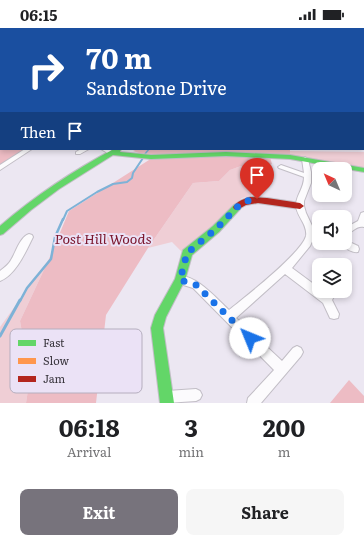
<!DOCTYPE html>
<html lang="en">
<head>
<meta charset="utf-8">
<style>
	:root { --surface:#fff; --page:#f6f6f6; --text:#202124; --muted:#757577; --accent:#77737c }
	body { margin:0; font-family:Literata,serif; background:var(--page); color:var(--text); height:100vh; display:flex; flex-direction:column; font-size:15px; white-space:nowrap }
	* { box-sizing:border-box; margin:0 }
	p { font-size:13px; color:var(--muted) }
	.icon { flex:none; width:22px; height:22px; fill:none; stroke:currentColor; stroke-width:2; stroke-linecap:round; stroke-linejoin:round }
	.map { position:relative; height:375px; overflow:hidden }
	.sheet { display:flex; flex-direction:column; background:var(--surface); flex:1 }
	.sheet>* { flex:none }
	.top-card { position:absolute; left:0px; top:0px; width:364px; height:122px; box-shadow:0 2px 6px #0003; background:#1a4fa0; color:#fff; overflow:hidden }
	.needle { width:26px; rotate:316deg }
	.tools { position:absolute; left:312px; top:134px; display:grid; gap:8px }
	.tools a { display:grid; place-items:center; width:40px; height:40px; border-radius:8px; background:var(--surface); box-shadow:0 2px 6px #0003; font-size:20px }
	.pin { position:absolute; display:grid; place-items:center; width:34px; height:34px; color:#fff; margin:-41px -17px; border-radius:50% 50% 50% 0; rotate:-45deg; box-shadow:0 0 4px #0007 }
	.pin .icon { rotate:45deg }
	.me { position:absolute; width:44px; margin:-22px; rotate:315deg; stroke-linejoin:round; filter:drop-shadow(0 0 3px #0008) }
	.turn { display:flex; align-items:center; gap:14px; height:84px; padding:0 20px; font-size:18px }
	.turn .icon { width:52px; height:52px; stroke-width:2.5 }
	.turn b { display:block; font-size:28px; line-height:34px }
	.then { display:flex; align-items:center; height:38px; padding:0 20px; background:#0003; gap:8px; font-size:15px }
	.eta { display:flex; justify-content:space-evenly; align-items:center; height:68px; text-align:center }
	.eta b { font-size:24px; font-weight:700; line-height:28px }
	.action { display:flex; gap:8px; margin-top:auto; padding:8px 20px }
	.action a { flex:1; height:46px; border-radius:8px; background:var(--accent); color:#fff; font-size:16px; font-weight:700; line-height:46px; text-align:center }
	.action a+a { background:var(--page); color:var(--text) }
	.status { display:flex; justify-content:space-between; align-items:center; height:28px; padding:0 20px; background:var(--surface); direction:ltr }
	.status svg { height:11px; fill:currentColor }
	.map>svg:first-child { display:block }
	.green { fill:#efced5 }
	.forest { fill:#edbcc4 }
	.lines { fill:none; stroke-linecap:round; stroke-linejoin:round }
	.stream-far3 { stroke:#7db2d7; stroke-width:1.5 }
	.stream-far2 { stroke:#7db2d7; stroke-width:2 }
	.stream-far1 { stroke:#7db2d7; stroke-width:2.5 }
	.stream { stroke:#7db2d7; stroke-width:3 }
	.street-casing { stroke:#c2bec6; stroke-width:2 }
	.fast-casing { stroke:#c2bec6; stroke-width:2 }
	.slow-casing { stroke:#c2bec6; stroke-width:2 }
	.jam-casing { stroke:#c2bec6; stroke-width:2 }
	.street { fill:#fcfbfd; fill-rule:evenodd }
	.fast { fill:#63d668; fill-rule:evenodd }
	.slow { fill:#ff974d; fill-rule:evenodd }
	.jam { fill:#b3261e; fill-rule:evenodd }
	.rail-casing { stroke:#d2d0d3; stroke-width:1.5 }
	.rail { stroke:#ebe2f6; stroke-width:1; stroke-dasharray:2.5; stroke-linecap:butt }
	.route { stroke:#1a73e8; stroke-width:7; stroke-dasharray:0 12.6 }
	.labels { text-anchor:middle; stroke-width:4; stroke-linejoin:round; paint-order:stroke }
	.park-label { font-size:14px; font-style:italic; fill:#7a152c; stroke:#ebe2f6 }
	.key { fill:#ebe2f6; stroke:#b5aebe; stroke-width:1 }
	.key-label { font-size:11px; fill:#38343c }
</style>
</head>
<body>
<div class="status"><b>06:15</b><svg viewBox="0 0 49 12"><path d="M0 12V9h3v3zM5 12V6h3v6zM10 12V3h3v9zM15 12V0h3v12zM26 1h20v11H26zM47 4h2v5h-2z"/></svg></div>
<div class="map">
<svg width="364" height="375" viewBox="0 0 364 375">
	<rect width="100%" height="100%" fill="#ece7f2"/>
	<path class="green" d="M290,123L364,124V142L290,129Z
		M272,136L261,142L251,168L242,170L187,225L181,223L172,214L148,220L193,155L219,153L230,142L241,138Z
		M49,231L20,293L30,349L26,375H0V299Z"/>
	<path class="forest" d="M0,79L1,121H26L0,138Z
		M137,121H290V129H270L272,136L241,138L230,142L219,153L193,155L148,220L106,287L96,375H26L30,349L20,293L49,231L69,183L149,132L151,126L139,125L133,123Z
		M349,352L364,368V375H330Z"/>
	<g class="lines">
		<path class="stream-far3" d="M145,126L149,121"/>
		<path class="stream-far2" d="M63,192L67,183L97,164L113,156L127,154L132,150L133,145L143,130"/>
		<path class="stream-far1" d="M20,273L27,260L51,231L55,209L63,191"/>
		<path class="stream" d="M0,308L20,272"/>
		<defs>
			<path id="street" d="M217,0H222L223,1H218Z
				M237,0H241L242,1H238Z
				M284,0H289L290,1H285Z
				M363,1H364V3H363Z
				M0,19H1V21H0Z
				M0,25H1V28H0Z
				M363,25H364V27H363Z
				M363,39H364V41H363Z
				M0,50H1V52H0Z
				M363,88H364V92H363Z
				M25,121H32L0,142V137Z
				M81,121H89L80,126H76V124Z
				M101,121H109L114,125L113,126H109Z
				M305,129L308,131L311,144V155L304,173V178L306,185L314,202L319,203V209H314L310,218L292,240L319,260V263H323L326,265L327,263H337L332,272L339,286L338,290L334,291L330,290L323,275L285,246L236,290L282,333L293,320L297,318L301,320L303,324L301,328L261,375H247L248,370L274,342L193,260L177,255L175,252L177,249C193,243 218,272 229,282C245,269 301,226 306,208C308,196 295,187 296,176C297,166 304,160 304,149L279,140L278,139L281,137L304,145L302,131Z
				M364,184V199C356,197 352,205 345,207V200L358,193L361,185Z
				M29,206L32,207L33,209C26,223 16,247 0,253V243C4,240 9,236 11,232C16,224 20,209 29,206Z
				M345,212L358,218L359,221L358,224C352,225 344,220 341,215H345Z
				M196,361L200,363L202,367L200,371L196,373L166,375L163,373L161,369L163,365L167,363Z"/>
			<path id="fast" d="M363,13H364V16H363Z
				M0,45H1V47H0Z
				M0,55L1,56V60L0,59Z
				M114,121H121L120,124L151,127L226,124L290,127L364,140V144L290,131L226,128L151,131L113,127L59,161L31,182L3,206L0,207V198C35,168 74,142 114,121Z
				M237,176L241,179L240,181L219,204L192,227L185,252L166,289L163,300L174,375H160L151,300L155,287L175,251L183,222L213,198L234,177Z"/>
			<path id="slow" d="M104,0H109L103,1Z
				M363,59H364V63H363Z
				M0,75H1V79H0Z
				M363,99H364V103H363Z"/>
			<path id="jam" d="M250,169L267,170L300,175L304,178L300,181L258,175L246,177L237,182L234,181L233,179C237,173 244,171 250,169Z"/>
		</defs>
		<use href="#street" class="street-casing"/>
		<use href="#fast" class="fast-casing"/>
		<use href="#slow" class="slow-casing"/>
		<use href="#jam" class="jam-casing"/>
		<use href="#street" class="street"/>
		<use href="#fast" class="fast"/>
		<use href="#slow" class="slow"/>
		<use href="#jam" class="jam"/>
		<defs>
			<path id="rail" d="M61,1L71,0"/>
		</defs>
		<use href="#rail" class="rail-casing"/>
		<use href="#rail" class="rail"/>
	</g>
	<g class="lines">
		<path class="route" d="M250,310L196,257L180,252L187,225L216,201L242,174L257,171"/>
	</g>
	<g class="labels">
		<g class="park-label">
			<text x="103" y="216">Post Hill Woods</text>
		</g>
	</g>
	<rect x="10" y="301" width="132" height="64" rx="6" class="key"/>
	<rect x="18" y="312" width="18" height="6" fill="#63d668"/>
	<rect x="18" y="330" width="18" height="6" fill="#ff974d"/>
	<rect x="18" y="348" width="18" height="6" fill="#b3261e"/>
	<g class="key-label">
		<text x="43" y="319">Fast</text>
		<text x="43" y="337">Slow</text>
		<text x="43" y="355">Jam</text>
	</g>
</svg>
<div class="tools">
<a><svg class="needle" viewBox="-14 -14 28 28"><path d="M0-13l5 13h-10z" fill="#e53935"/><path d="M0 13l5-13h-10z" fill="#757577"/></svg></a>
<a><svg class="icon" aria-label="sound" viewBox="0 0 24 24"><path d="M4 9h4l5-4v14l-5-4H4zM17 9q2 3 0 6"/></svg></a>
<a><svg class="icon" aria-label="layers" viewBox="0 0 24 24"><path d="M12 4l9 5-9 5-9-5zM3 14l9 5 9-5"/></svg></a>
</div>
<div class="pin" style="left:257px;top:171px;background:#d93025"><svg class="icon" aria-label="arrive" viewBox="0 0 24 24"><path d="M6 21V4h12l-3 4 3 4H6"/></svg></div>
<svg class="me" style="left:250px;top:310px" viewBox="-20 -20 40 40"><circle r="19" fill="#fff"/><path d="M0-13L10 11 0 6-10 11z" fill="#1a73e8"/></svg>
<div class="top-card">
<div class="turn"><svg class="icon" aria-label="right" viewBox="0 0 24 24"><path d="M7 20v-9h11M14 6l5 5-5 5"/></svg><div><b>70 m</b>Sandstone Drive</div></div>
<div class="then">Then<svg class="icon" aria-label="arrive" viewBox="0 0 24 24"><path d="M6 21V4h12l-3 4 3 4H6"/></svg></div>
</div>
</div>
<section class="sheet">
<div class="eta">
<div><b>06:18</b><p>Arrival</p></div>
<div><b>3</b><p>min</p></div>
<div><b>200</b><p>m</p></div>
</div>
<div class="action"><a>Exit</a><a>Share</a></div>
</section>
</body>
</html>
